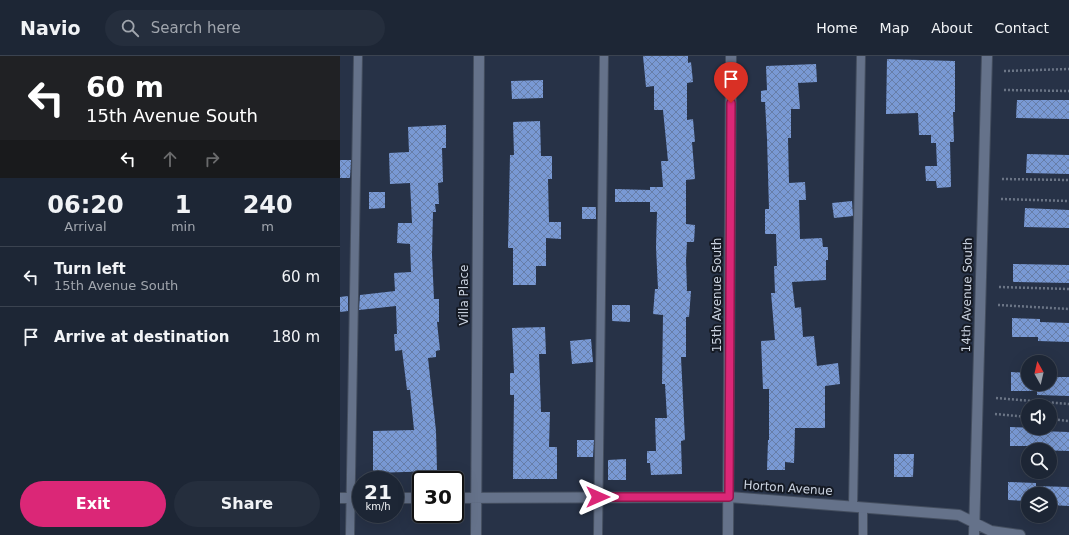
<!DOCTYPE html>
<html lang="en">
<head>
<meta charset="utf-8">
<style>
	:root { --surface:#1d2635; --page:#252e3d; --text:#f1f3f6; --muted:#a0a5ad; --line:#3b4350; --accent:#db2777 }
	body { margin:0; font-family:"DejaVu Sans",sans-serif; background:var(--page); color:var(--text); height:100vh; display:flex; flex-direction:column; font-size:15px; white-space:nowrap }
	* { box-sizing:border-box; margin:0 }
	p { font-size:13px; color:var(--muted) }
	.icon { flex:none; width:22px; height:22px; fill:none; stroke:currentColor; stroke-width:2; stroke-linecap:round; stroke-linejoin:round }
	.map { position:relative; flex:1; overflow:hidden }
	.sheet { display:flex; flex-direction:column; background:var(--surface); width:340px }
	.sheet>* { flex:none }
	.guide { background:#202124; color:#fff; overflow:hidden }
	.needle { width:26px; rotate:352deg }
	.buttons { position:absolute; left:681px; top:299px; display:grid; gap:8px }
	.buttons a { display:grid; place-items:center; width:36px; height:36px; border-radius:50%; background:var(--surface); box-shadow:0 4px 16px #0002,0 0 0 1px var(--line); font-size:20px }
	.speed { position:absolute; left:12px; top:415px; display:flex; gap:8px; font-size:20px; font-weight:700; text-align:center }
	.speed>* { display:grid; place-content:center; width:52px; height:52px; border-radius:50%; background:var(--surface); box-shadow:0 4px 16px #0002,0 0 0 1px var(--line); line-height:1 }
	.speed small { font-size:10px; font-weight:400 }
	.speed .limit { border:2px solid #111; border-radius:6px; background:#fff; color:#111 }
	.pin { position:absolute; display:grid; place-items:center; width:34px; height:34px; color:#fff; margin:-41px -17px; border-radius:50% 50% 50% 0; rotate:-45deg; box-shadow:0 0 4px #0007 }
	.pin .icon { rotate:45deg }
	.me { position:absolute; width:44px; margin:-22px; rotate:90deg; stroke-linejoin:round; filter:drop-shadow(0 0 3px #0008) }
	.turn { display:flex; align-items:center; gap:14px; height:84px; padding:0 20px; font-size:18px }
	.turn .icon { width:52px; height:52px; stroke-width:2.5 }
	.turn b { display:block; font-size:28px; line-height:34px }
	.lanes { display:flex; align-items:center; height:38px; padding:0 20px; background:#0003; justify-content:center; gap:20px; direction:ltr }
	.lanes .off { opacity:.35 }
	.eta { display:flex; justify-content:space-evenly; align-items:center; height:68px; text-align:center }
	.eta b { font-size:24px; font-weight:600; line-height:28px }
	.primary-button { display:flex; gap:8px; margin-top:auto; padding:8px 20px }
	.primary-button a { flex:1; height:46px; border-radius:24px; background:var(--accent); color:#fff; font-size:16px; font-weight:600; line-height:46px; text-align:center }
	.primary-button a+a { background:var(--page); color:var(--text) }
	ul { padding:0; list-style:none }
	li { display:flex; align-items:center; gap:12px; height:60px; padding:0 20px; border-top:1px solid var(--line) }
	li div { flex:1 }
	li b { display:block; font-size:15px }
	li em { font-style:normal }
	header { display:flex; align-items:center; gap:24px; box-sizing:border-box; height:56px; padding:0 20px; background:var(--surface); border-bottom:1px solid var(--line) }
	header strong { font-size:19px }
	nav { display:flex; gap:22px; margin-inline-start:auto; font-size:14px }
	.search { width:280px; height:36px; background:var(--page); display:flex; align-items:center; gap:10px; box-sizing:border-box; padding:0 14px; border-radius:22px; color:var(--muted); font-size:15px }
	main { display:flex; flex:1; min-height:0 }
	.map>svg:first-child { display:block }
	.building { fill:url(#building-cross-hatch) }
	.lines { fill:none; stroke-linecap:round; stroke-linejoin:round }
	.service-casing { stroke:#444e5f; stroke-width:10 }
	.minor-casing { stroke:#444e5f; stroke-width:12 }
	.path { stroke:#6b7586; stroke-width:2.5; stroke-dasharray:2 2; stroke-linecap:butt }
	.service { stroke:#65728a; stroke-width:8 }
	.minor { stroke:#65728a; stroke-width:10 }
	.route-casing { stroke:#8e194d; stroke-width:10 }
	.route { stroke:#db2777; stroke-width:7 }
	.labels { text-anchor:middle; stroke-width:4; stroke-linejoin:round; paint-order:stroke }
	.street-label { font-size:12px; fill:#cbd3e0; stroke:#151a24 }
</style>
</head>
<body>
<header>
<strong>Navio</strong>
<div class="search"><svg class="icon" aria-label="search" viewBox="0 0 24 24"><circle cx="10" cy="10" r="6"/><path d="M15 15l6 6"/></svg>Search here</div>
<nav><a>Home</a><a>Map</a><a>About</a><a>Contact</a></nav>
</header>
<main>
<section class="sheet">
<div class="guide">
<div class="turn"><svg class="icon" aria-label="left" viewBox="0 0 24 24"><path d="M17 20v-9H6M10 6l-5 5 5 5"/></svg><div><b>60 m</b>15th Avenue South</div></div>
<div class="lanes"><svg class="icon" aria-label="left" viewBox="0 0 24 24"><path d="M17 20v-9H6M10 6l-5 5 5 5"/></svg><svg class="icon off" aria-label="ahead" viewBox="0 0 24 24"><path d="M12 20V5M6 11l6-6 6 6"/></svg><svg class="icon off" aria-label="right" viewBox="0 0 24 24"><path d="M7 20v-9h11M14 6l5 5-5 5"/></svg></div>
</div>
<div class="eta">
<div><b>06:20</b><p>Arrival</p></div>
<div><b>1</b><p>min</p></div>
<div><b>240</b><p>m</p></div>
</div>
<ul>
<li><svg class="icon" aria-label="left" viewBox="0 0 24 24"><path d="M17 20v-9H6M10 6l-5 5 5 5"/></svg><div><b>Turn left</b><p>15th Avenue South</p></div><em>60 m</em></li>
<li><svg class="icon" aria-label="arrive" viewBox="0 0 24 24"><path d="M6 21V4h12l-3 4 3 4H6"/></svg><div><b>Arrive at destination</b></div><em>180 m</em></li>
</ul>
<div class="primary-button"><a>Exit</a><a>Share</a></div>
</section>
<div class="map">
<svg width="729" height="479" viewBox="0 0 729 479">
	<defs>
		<pattern id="building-cross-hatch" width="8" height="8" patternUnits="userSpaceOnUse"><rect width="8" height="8" fill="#7999d4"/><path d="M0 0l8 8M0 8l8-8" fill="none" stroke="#677ea8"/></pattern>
	</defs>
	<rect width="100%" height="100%" fill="#273247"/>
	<path class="building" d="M303,0H348V7L351,6L353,26L347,27V64L353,63L355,86H352L355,123L346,124V168L355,169L354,186H347L346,204L347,235H351L349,261H346V301H341L345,384L341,385L342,418L311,419L310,407H307V395H316L315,362H327L325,328H322L323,259L313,258L315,233H318L316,191L317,156H310V146H275V133L310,134V131H323L321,105H328L323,54H314V30L306,31Z
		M547,3L615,5V56H613L614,86H610L611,131L597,132L596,125H586L585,110H597L596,87H591V79H579L578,57L546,58Z
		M476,8L477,26L458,27L460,53H451V82H448L449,127L465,126L466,144H459L460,183L482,182L483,191H488V204H486V224L452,226L455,252L461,251L463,281L474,280L477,310L498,307L500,328L485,330V372H455L454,407L445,406V414H427L428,384H429V333H423L421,285L435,284L431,237H435L434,210H437L436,178H425V153H429L427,83L425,46H421V35L427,34L426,10Z
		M203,24V42L172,43L171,25Z
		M677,44H729V63L676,62Z
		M200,65L201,100H212V123H208L209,166H221V183L206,182V210H196V229H173V192H168L170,99H174L173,66Z
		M106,69V92H102L103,126L98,127L99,148H95L96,156H93L92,199L94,243H99V266H97L100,294L96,295V301L88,302L96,375L97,415L33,417V375L74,374L70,334H67L62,294L55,295L54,278H57L56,250L19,254L20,239L55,235L54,217L71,216L70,188L57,187L58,167H72L70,127L50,128L49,97L69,96L68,71Z
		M687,98L729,99V118L686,117Z
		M0,104H11L10,122H0Z
		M29,136H45V152L29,153Z
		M512,145L513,160L494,162L492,147Z
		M242,151H256V163H242Z
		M685,152L729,154V172L684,171Z
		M673,208L729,209V227L673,226Z
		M8,240V255L0,256V241Z
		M272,249H290V266L272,265Z
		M672,262L700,263V266L729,267V286L698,285V281H672Z
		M205,271L206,298H199L201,356H210L209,391H217V423H173L174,339H170V317H174L172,272Z
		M251,283L253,306L232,308L230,285Z
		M671,316L688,317V328H710V321H729V340L697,339V335H671Z
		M670,371L698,372V375L729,376V395L696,394V390H670Z
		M237,384H254L253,401H237Z
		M554,398H574L573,421H554Z
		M286,403V424H268V404Z
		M668,426L696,427V430L729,431V450L710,449V438H688V445L668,444Z"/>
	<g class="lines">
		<defs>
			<path id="service" d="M513,450L521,0
				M10,479L18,0
				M258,479L264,0
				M523,479V451"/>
			<path id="minor" d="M0,442H21
				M55,442H81
				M115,442L389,441L619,459L651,475L680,479
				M136,479L139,0
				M388,479L391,0
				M634,479L647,0"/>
		</defs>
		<use href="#service" class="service-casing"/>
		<use href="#minor" class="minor-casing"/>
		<path class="path" d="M664,15L729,13
			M664,34L729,35
			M662,123L729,124
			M661,143L729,145
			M659,231L729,233
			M658,249L729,253
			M656,342L729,348
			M655,358L688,361
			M710,363L729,365"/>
		<use href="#service" class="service"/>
		<use href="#minor" class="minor"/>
	</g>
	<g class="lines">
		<defs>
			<path id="route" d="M258,441H389L391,47"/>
		</defs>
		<use href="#route" class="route-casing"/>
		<use href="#route" class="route"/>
	</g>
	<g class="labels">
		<g class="street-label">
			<text transform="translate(124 239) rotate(-90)" y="4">Villa Place</text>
			<text transform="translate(377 239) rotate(-90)" y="4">15th Avenue South</text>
			<text transform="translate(627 239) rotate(-89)" y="4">14th Avenue South</text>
			<text transform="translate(448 432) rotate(4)" y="4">Horton Avenue</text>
		</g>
	</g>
</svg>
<div class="buttons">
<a><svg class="needle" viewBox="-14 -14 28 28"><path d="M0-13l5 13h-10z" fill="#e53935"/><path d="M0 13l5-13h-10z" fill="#a0a5ad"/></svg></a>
<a><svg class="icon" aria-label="sound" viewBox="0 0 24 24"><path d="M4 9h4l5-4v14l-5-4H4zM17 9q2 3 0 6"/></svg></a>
<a><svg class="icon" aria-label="search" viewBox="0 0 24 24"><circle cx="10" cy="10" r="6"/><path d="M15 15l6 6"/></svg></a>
<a><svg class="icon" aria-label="layers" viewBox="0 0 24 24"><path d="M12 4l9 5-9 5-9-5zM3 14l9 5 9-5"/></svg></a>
</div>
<div class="speed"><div>21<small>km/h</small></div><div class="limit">30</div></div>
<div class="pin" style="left:391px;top:47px;background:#d93025"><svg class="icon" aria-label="arrive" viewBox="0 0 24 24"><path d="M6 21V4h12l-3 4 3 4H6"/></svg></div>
<svg class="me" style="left:258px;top:441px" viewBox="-20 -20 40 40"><path d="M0-17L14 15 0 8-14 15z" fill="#db2777" stroke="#fff" stroke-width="4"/></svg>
</div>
</main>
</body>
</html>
